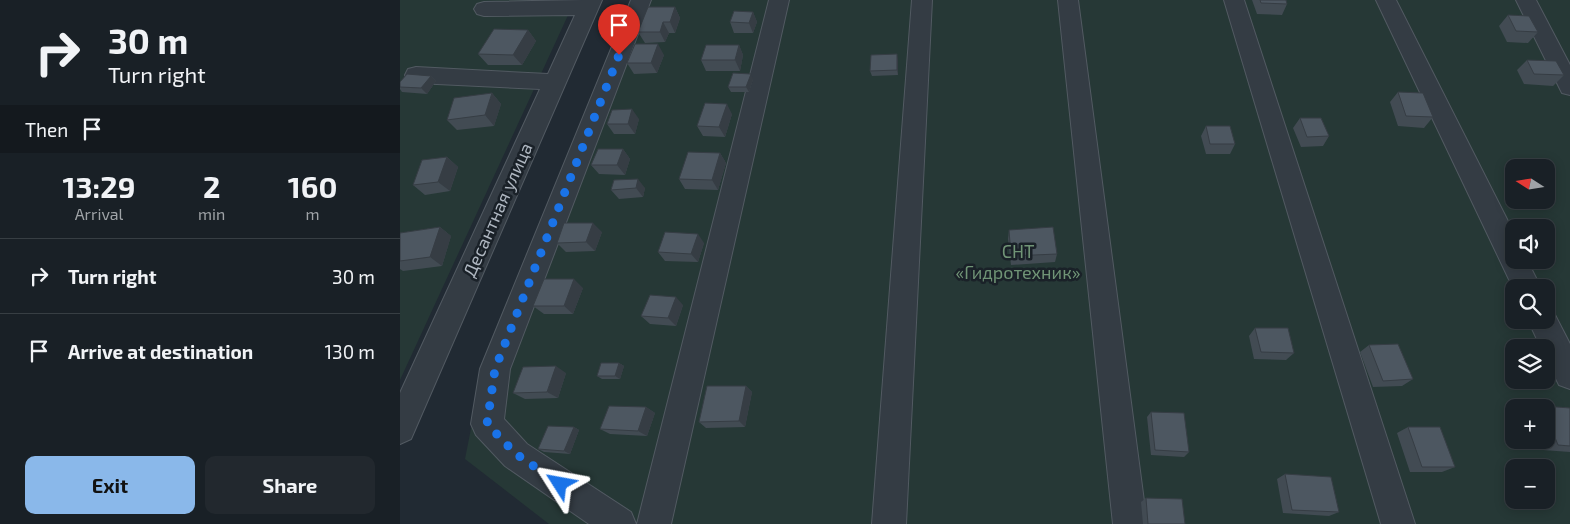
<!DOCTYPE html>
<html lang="en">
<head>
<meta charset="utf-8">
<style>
	:root { --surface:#192026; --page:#22282e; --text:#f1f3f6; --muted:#9fa3a7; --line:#373e43; --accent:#8ab8ea }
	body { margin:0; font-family:"Exo 2",sans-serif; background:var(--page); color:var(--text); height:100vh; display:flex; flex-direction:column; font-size:19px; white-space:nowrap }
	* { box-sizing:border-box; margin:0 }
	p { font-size:16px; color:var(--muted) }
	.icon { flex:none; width:28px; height:28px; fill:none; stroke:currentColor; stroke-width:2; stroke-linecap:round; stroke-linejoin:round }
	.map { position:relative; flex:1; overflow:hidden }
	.panel { display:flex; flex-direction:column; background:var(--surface); width:400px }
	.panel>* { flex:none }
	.guide { background:#192026; color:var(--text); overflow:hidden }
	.needle { width:32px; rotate:282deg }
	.fabs { position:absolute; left:1105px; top:159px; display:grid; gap:10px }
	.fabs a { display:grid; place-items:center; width:50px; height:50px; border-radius:10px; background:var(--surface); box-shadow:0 2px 12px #0003,0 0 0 1px var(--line); font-size:25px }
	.pin { position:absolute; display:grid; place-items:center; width:42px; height:42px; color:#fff; margin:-51px -21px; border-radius:50% 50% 50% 0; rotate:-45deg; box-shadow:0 0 5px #0007 }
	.pin .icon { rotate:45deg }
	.me { position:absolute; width:55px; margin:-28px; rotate:304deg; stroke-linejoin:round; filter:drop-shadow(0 0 4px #0008) }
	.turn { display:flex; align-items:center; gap:18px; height:105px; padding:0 25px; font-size:22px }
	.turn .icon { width:65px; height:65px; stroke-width:2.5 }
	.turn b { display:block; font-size:35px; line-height:42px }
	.then { display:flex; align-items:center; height:48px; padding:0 25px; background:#0003; gap:10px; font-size:19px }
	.eta { display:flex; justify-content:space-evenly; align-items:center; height:85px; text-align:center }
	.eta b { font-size:30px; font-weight:700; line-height:35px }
	.action { display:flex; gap:10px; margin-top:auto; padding:10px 25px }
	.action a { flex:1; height:58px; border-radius:10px; background:var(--accent); color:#111; font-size:20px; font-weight:700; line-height:58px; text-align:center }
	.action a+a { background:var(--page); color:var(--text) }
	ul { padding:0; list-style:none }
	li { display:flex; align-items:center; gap:15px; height:75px; padding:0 25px; border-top:1px solid var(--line) }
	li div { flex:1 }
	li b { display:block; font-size:19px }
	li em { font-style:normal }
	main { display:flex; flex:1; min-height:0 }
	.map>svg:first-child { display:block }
	.green { fill:#263836; fill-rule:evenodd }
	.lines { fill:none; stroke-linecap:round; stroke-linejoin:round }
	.minor-casing { stroke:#525a62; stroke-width:2 }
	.minor { fill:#343c44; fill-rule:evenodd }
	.wall { fill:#424b53 }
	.shaded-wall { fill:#363d44 }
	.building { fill:#4d5761; stroke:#363d44 }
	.route { stroke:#1a73e8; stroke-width:9; stroke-dasharray:0 16.2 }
	.labels { text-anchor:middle; stroke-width:5; stroke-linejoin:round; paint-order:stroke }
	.street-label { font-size:18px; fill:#afb7c1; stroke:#1a2128 }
	.park-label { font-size:18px; fill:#709476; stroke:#1a2128 }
</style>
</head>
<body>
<main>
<section class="panel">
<div class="guide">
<div class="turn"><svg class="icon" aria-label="right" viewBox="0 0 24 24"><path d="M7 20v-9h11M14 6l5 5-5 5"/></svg><div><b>30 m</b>Turn right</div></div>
<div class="then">Then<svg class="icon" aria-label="arrive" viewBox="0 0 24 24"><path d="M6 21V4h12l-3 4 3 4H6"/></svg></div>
</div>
<div class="eta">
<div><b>13:29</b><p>Arrival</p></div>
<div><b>2</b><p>min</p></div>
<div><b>160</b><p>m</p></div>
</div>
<ul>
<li><svg class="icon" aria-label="right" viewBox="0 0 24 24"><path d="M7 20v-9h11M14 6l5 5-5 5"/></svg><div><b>Turn right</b></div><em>30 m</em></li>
<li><svg class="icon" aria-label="arrive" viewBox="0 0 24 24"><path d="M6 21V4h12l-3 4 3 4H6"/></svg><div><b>Arrive at destination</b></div><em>130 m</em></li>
</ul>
<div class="action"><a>Exit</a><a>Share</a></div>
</section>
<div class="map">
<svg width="1170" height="524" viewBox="0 0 1170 524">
	<rect width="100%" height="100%" fill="#212a33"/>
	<path class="green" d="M0,0H175L0,380Z
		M231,0H1170V524H149L65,459L76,403ZM1114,168H1146V200H1114ZM1114,228H1146V260H1114ZM1114,288H1146V320H1114ZM1114,348H1146V380H1114ZM1114,408H1146V440H1114ZM1114,468H1146V500H1114Z"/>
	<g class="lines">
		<defs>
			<path id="minor" d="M182,0H202L11,439L0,444V393L140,89L16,83L8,81L5,75L8,69L16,67L148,74L175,15L84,16L77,14L74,9L77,4L84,2Z
				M231,0H251L110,369L104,419L127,444L231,512L236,524H189L105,466L76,435L71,424L80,369Z
				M369,0H389L271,524H237Z
				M512,0H532L506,524H472Z
				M658,0H678L747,524H713Z
				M824,0H844L1015,524H981Z
				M976,0H996L1114,233V260H1127L1141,288H1114V290Z
				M1116,0H1136L1170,65V95L1162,93L1159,87Z
				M1146,308L1153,311L1170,344V389L1159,385L1146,358V348H1141L1128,320H1146Z"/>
		</defs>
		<use href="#minor" class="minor-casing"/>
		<use href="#minor" class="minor"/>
	</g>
	<path class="wall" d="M852,0H886L887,4L882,15L857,14Z
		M275,7L280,18L275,33H269L265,42L245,43L238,32Z
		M353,12L357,22L353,33H334L330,22Z
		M1108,15L1138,32L1128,43L1107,42L1099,26Z
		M128,30L136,41L122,65H88L78,54Z
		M339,45L343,55L340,71H306L301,60Z
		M264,55L257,73L234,74L227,63Z
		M498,60V75L472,76L470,71Z
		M1127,60L1164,75L1153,86L1124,84L1117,70Z
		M31,76L36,81L27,94L2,92L0,89V82Z
		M353,79L349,92H331L328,87Z
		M998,92L1033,117L1024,128L998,126L990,102Z
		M92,93L101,104L94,126L57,130L47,120Z
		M332,114L325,137L303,136L297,126Z
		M900,118L929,136L923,146L901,147L893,128Z
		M239,119L235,134H214L207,124Z
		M806,126L835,144L830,154H806L801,136Z
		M223,149L230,159L225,175L199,174L191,165Z
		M320,153L326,163L318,190L285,189L279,179Z
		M47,157L58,167L50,191L25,195L13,185Z
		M214,180L245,188L243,197L219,199L211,190Z
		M40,227L51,236L42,266L3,271L0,269V233Z
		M609,230L657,254L655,262L611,265L608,239Z
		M202,232L195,251L166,252L157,243Z
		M304,243L298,262L265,261L258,252Z
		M183,288L173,314H144L133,306Z
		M283,305L276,326L250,324L241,316Z
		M855,328L894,353L886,360L854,359L849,336Z
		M969,345L1013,379L1002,386L973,387L960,352Z
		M219,363L224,366L220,379H202L197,376Z
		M166,373L158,398L125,399L113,393Z
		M346,386L352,392L345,427L306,428L299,422Z
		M1143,406L1170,408V452L1143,450L1139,440H1146V408H1139Z
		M246,407L255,413L247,436L210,434L200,429Z
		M751,412L789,452L784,457L751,455L747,417Z
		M174,427L179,430L170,454L144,452L138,449Z
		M1008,427L1055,467L1042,472H1010L997,433Z
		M885,474L939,512L929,516L883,513L877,479Z
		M746,498L785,524H743L741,502Z"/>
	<path class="shaded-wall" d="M275,7L280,18L275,33L270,22Z
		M353,12L357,22L353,33L349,23Z
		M263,22L269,33L265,42L260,32Z
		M128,30L136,41L122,65L113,55Z
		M258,44L264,55L257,73L251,63Z
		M339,45L343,55L340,71L335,60Z
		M497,54L498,60V75L497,70Z
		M351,74L353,79L349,92L346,87Z
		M31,76L36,81L27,94L21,88Z
		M92,93L101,104L94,126L85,115Z
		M327,104L332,114L325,137L319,127Z
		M232,109L239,119L235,134L228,124Z
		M223,149L230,159L225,175L217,165Z
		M320,153L326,163L318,190L312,180Z
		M47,157L58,167L50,191L38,182Z
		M238,179L245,188L243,197L236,188Z
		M193,223L202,232L195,251L186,242Z
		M40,227L51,236L42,266L30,257Z
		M298,234L304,243L298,262L291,254Z
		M174,279L183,288L173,314L164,306Z
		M276,297L283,305L276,326L268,318Z
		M219,363L224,366L220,379L215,376Z
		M156,366L166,373L158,398L147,392Z
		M346,386L352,392L345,427L339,421Z
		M246,407L255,413L247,436L238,431Z
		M174,427L179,430L170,454L164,451Z"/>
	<path class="building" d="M860,0H886L887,4L861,3Z
		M248,7H275L270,22H263L260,32H238Z
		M334,11L353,12L349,23L330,22Z
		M1108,15L1129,16L1138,32L1116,31Z
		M94,29L128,30L113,55L78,54Z
		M235,44H258L251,63H227Z
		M306,45H339L335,60H301Z
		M497,54V70L470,71L471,55Z
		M1127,60L1156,61L1164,75L1134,74Z
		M333,73L351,74L346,87H328Z
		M7,74L31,76L21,88L0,87V82Z
		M998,92L1023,93L1033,117L1006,116Z
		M92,93L85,115L47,120L54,98Z
		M305,103L327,104L319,127L297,126Z
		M232,109L228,124H207L212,110Z
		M900,118H921L929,136L907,137Z
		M806,126H830L835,144H810Z
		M198,149H223L217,165H191Z
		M288,152L320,153L312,180L279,179Z
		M47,157L38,182L13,185L22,160Z
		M238,179L236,188L211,190L214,180Z
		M164,223H193L186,242L157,243Z
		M40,227L30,257L0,261V233Z
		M653,227L657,254L611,256L609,230Z
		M265,232L298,234L291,254L258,252Z
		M144,279H174L164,306H133Z
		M250,295L276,297L268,318L241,316Z
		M855,328H888L894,353L861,352Z
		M998,344L1013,379L983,381L969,345Z
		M201,363H219L215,376H197Z
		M156,366L147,392L113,393L123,367Z
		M307,386H346L339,421L299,422Z
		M209,406L246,407L238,431L200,429Z
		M1143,406L1170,408V446L1158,445L1146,415V408H1143Z
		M751,412L784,413L789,452L755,450Z
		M148,426L174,427L164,451L138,449Z
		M1008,427H1040L1055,467H1022Z
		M885,474L931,477L939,512L892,510Z
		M746,498L782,499L785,524H748Z"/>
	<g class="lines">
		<path class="route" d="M160,484L116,454L87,424L95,369L219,55"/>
	</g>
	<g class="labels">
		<g class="street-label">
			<text transform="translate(98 210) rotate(-66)" y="6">Десантная улица</text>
		</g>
		<g class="park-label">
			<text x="618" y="258">СНТ<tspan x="618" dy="21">«Гидротехник»</tspan></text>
		</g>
	</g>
</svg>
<div class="fabs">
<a><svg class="needle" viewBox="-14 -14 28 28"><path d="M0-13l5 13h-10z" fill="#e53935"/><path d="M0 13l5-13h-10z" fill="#9fa3a7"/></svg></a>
<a><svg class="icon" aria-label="sound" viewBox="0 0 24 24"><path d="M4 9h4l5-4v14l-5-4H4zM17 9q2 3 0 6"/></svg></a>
<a><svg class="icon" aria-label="search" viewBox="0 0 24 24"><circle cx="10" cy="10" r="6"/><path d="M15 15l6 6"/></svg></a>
<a><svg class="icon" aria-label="layers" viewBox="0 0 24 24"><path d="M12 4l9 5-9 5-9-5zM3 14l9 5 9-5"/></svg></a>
<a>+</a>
<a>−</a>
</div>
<div class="pin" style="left:219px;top:55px;background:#d93025"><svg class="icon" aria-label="arrive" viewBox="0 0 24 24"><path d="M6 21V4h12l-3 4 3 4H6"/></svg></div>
<svg class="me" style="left:160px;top:484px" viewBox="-20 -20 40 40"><path d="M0-17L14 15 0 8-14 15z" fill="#1a73e8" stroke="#fff" stroke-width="4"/></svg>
</div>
</main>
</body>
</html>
